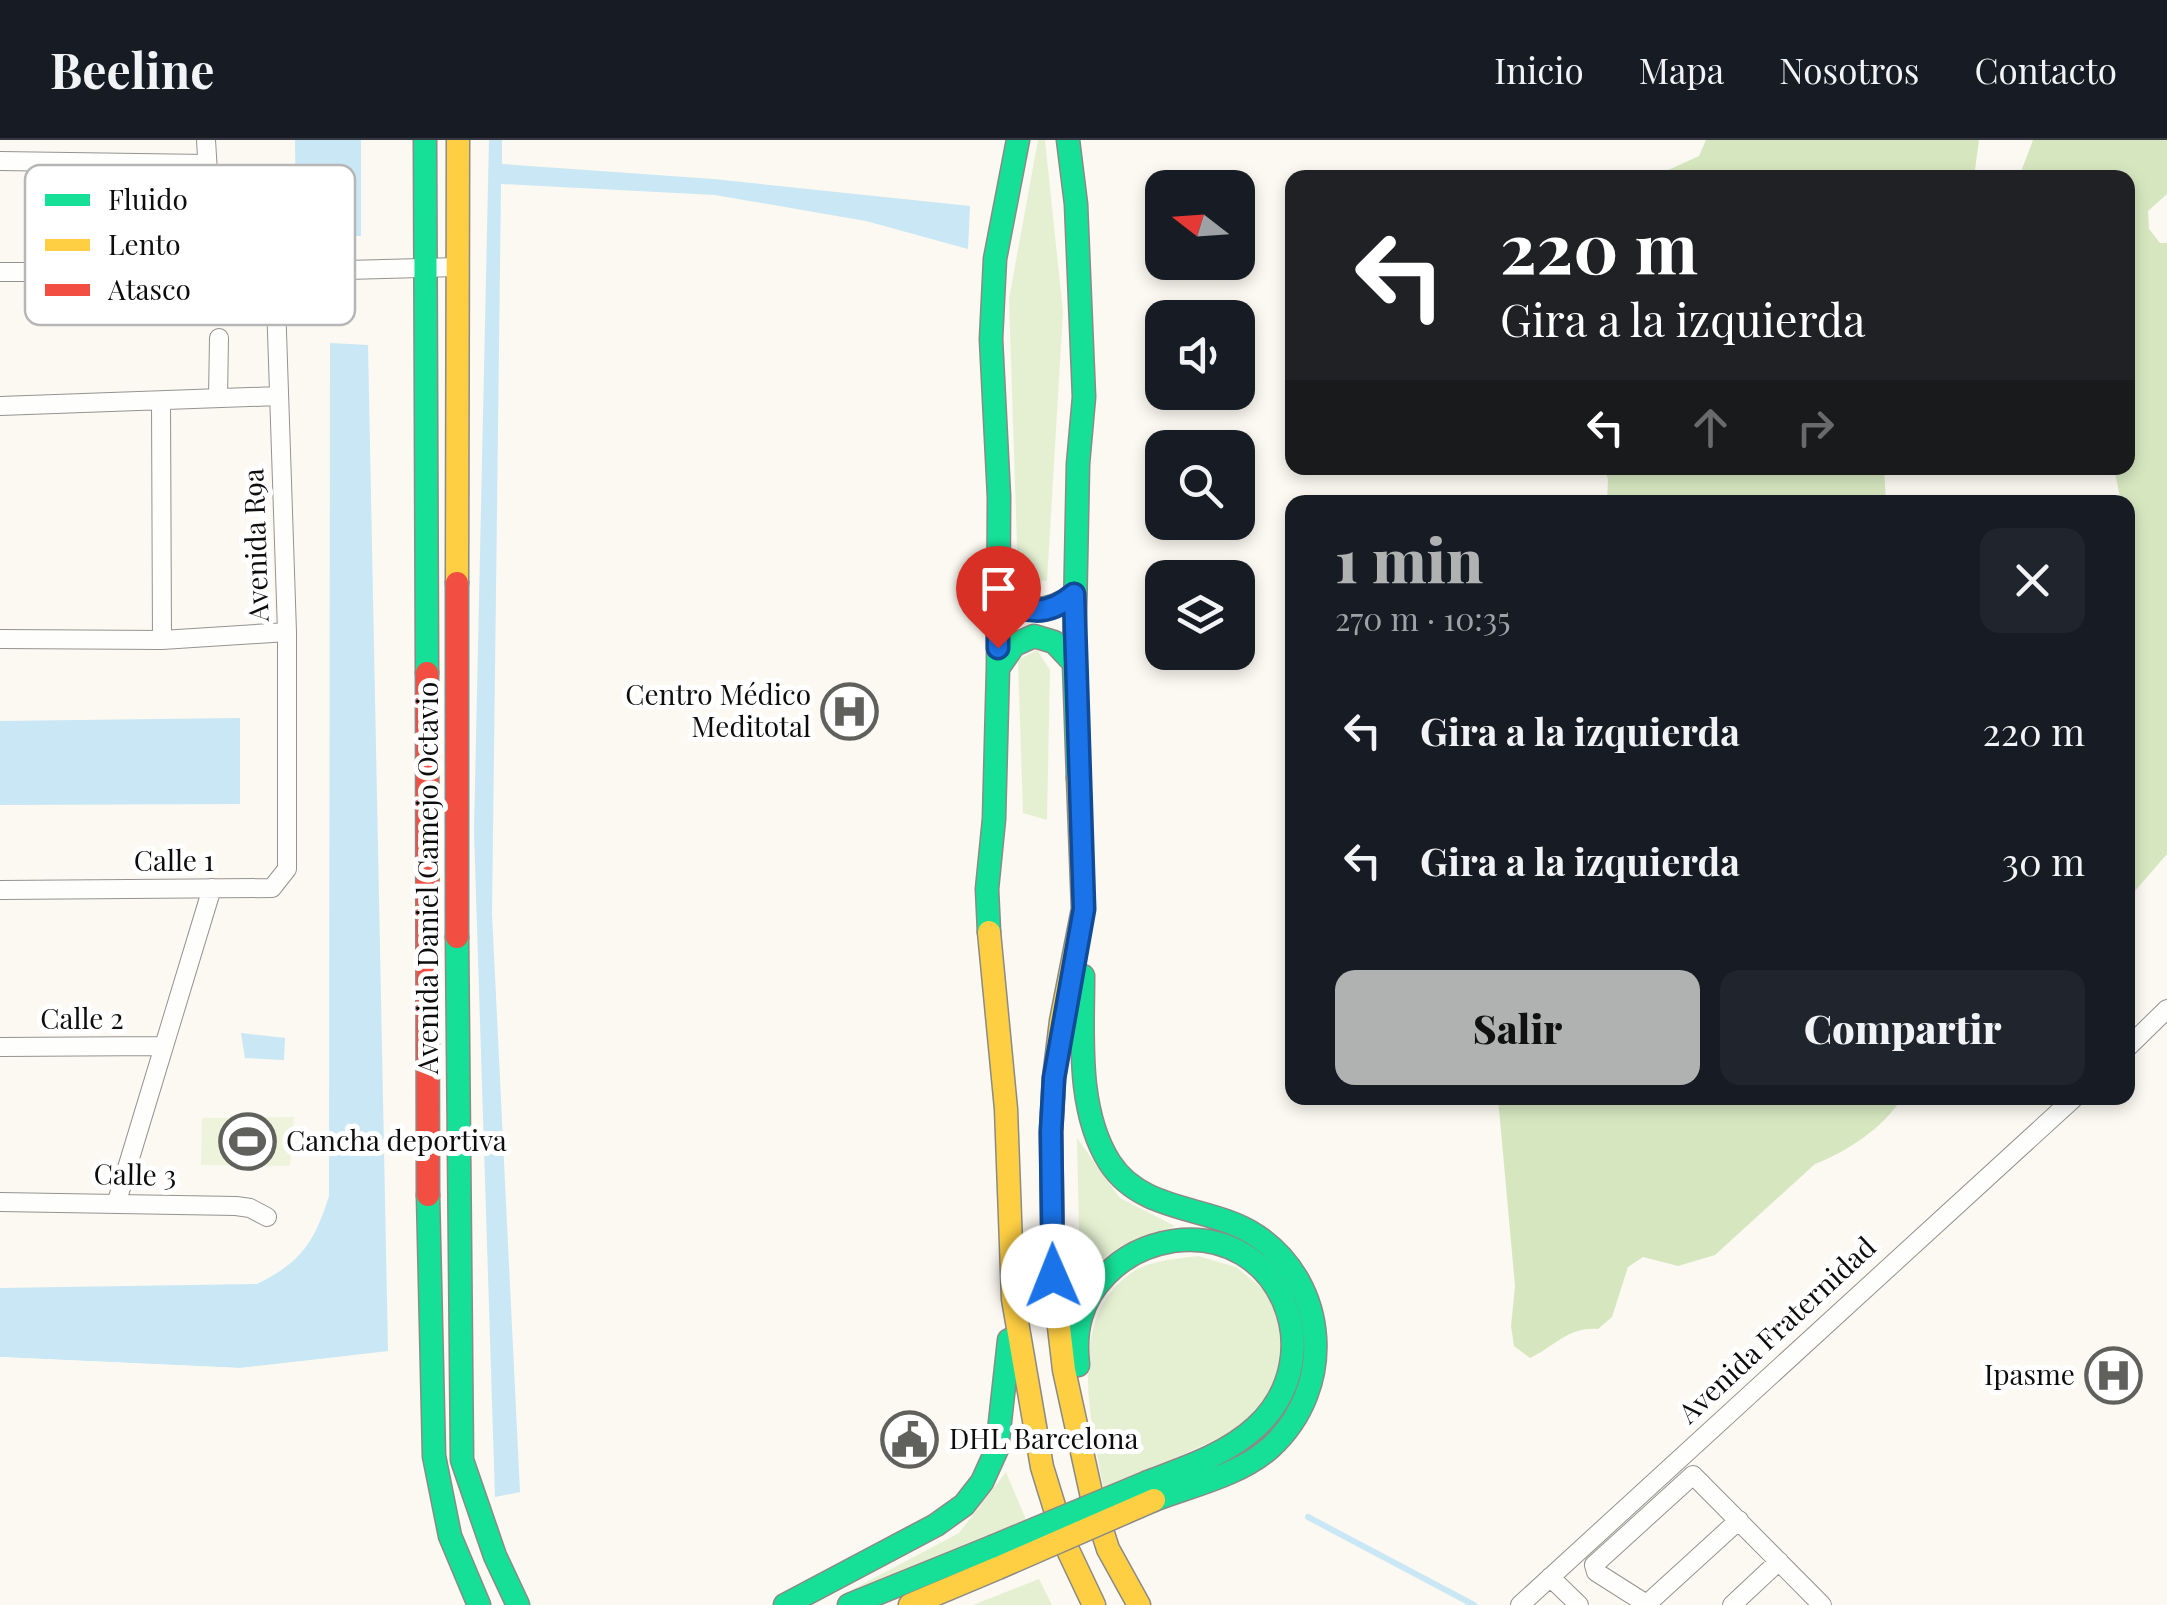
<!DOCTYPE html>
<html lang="es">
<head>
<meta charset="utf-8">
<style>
	:root { --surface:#171b24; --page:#20242c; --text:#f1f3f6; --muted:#9ea1a6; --line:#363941; --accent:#b0b1b1 }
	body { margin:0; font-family:"Playfair Display",serif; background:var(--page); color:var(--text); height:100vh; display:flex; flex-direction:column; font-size:38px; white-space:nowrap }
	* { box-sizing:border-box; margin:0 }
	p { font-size:32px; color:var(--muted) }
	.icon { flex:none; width:55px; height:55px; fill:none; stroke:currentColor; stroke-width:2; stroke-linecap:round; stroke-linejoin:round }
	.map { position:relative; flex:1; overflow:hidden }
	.drawer { position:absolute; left:1285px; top:355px; width:850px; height:610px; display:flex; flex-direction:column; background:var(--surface); border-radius:20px; box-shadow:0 5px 15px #0003 }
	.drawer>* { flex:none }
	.hud { position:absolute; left:1285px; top:30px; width:850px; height:305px; border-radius:20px; box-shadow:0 5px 15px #0003; background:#202124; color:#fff; overflow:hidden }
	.needle { width:65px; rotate:287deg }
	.controls { position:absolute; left:1145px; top:30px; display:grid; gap:20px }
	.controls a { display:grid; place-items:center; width:110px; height:110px; border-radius:20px; background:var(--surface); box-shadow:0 5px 15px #0003; font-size:50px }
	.pin { position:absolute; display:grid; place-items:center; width:85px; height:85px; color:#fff; margin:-102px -42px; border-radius:50% 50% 50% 0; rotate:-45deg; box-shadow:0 0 10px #0007 }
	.pin .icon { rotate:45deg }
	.me { position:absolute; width:110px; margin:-55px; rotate:359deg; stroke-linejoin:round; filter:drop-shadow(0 0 8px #0008) }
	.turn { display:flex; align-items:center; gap:35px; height:210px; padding:0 50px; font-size:45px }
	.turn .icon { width:130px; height:130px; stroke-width:2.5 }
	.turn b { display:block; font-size:70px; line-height:85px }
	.lanes { display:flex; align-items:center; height:95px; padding:0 50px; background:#0003; justify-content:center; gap:50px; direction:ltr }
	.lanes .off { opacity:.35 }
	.round { display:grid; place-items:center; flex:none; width:105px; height:105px; border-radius:20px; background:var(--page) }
	.overview { display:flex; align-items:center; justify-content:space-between; height:170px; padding:0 50px }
	h1 { font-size:60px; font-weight:800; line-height:75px; color:var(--accent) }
	.action { display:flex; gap:20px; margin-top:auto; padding:20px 50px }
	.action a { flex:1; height:115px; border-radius:20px; background:var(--accent); color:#111; font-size:40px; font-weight:800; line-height:115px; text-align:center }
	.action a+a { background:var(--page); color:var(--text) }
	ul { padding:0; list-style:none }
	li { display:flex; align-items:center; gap:30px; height:130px; padding:0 50px }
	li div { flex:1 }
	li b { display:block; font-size:38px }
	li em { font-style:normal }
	header { display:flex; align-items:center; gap:60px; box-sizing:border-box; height:140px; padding:0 50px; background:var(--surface); border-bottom:2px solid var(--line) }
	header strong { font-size:48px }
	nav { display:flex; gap:55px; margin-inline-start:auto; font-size:35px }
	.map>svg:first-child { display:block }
	.green { fill:#e5f0d2 }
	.forest { fill:#d6e7c0 }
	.pitch { fill:#eef4db }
	.water { fill:#c9e7f4 }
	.pier { fill:#fbf9f1 }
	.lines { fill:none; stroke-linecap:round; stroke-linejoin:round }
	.stream { stroke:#c9e7f4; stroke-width:6 }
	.street-casing { stroke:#949390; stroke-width:20 }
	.fast-casing { stroke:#8b8a86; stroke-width:25 }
	.slow-casing { stroke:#8b8a86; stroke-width:25 }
	.jam-casing { stroke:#8b8a86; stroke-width:25 }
	.street { stroke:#fefefd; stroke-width:18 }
	.fast { stroke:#16e098; stroke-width:22 }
	.slow { stroke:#ffcf43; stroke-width:22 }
	.jam { stroke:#f24e42; stroke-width:22 }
	.fast-bridge-casing { stroke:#8b8a86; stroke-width:25; stroke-linecap:butt }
	.slow-bridge-casing { stroke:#8b8a86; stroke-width:25; stroke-linecap:butt }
	.fast-bridge { stroke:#16e098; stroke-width:22 }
	.slow-bridge { stroke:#ffcf43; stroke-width:22 }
	.route-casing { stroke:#114b97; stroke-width:25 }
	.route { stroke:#1a73e8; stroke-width:18 }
	.labels { text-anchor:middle; stroke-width:10; stroke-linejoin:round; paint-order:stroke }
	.street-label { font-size:28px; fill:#0d0d0d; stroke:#fff }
	.poi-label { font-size:28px; fill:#0d0d0d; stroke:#fff; text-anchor:end }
	.key { fill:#fff; stroke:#b6b6b6; stroke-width:2.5 }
	.key-label { font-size:28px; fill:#0d0d0d }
</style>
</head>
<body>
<header>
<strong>Beeline</strong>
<nav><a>Inicio</a><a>Mapa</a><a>Nosotros</a><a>Contacto</a></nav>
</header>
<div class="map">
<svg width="2167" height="1465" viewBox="0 0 2167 1465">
	<rect width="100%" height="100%" fill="#fbf9f1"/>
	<path class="green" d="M1038,0H1045L1063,172L1047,441L1018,438L1009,159Z
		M1037,510L1050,530L1047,680L1023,673L1018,520Z
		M1077,998L1120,1058L1175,1086L1121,1106L1080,1136Z
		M1198,1116L1236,1127L1272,1156L1285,1215L1256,1281L1104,1351C1092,1284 1064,1180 1131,1133C1150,1120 1177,1119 1198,1116Z
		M1006,1332L1027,1382L842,1455L959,1393Z
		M1039,1439L1052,1465H973Z"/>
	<path class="forest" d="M1706,0H1979L1974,37H1653L1699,16Z
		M2033,0H2167V54L2148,71L2149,89L2160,103H2167V714L2128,759V362H2121L2114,328H2128V38L2019,37Z
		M1605,328H1884L1886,362H1607L1608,340Z
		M1498,958H1902C1883,988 1848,1011 1815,1024L1715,1115L1678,1126L1643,1117L1628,1127L1612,1177L1598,1189C1567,1187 1556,1206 1530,1218L1514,1206L1511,1186L1515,1146Z"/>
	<path class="pitch" d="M294,977L290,1026L201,1025L202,978Z"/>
	<path class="water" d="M295,0H361V96H296Z
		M489,0H502V24L713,39L970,66L968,109L866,81L715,55L501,44L492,774L520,1352L495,1357L474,691Z
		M330,203L368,205L388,1211L240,1228L0,1217V1148L257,1144C301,1123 315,1101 329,1056Z
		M240,578V664L0,665V581Z
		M241,893L285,898L284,920L245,918Z"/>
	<path class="pier" d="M0,1217L240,1228L323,1219L324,1224L240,1233L0,1222Z"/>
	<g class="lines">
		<path class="stream" d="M1308,1377L1474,1465"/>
		<defs>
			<path id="street" d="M206,0L214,130
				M0,21L207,24
				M0,132H275L457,127
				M218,258L219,198
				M161,262L162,500
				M0,266L279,256
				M0,499L162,500L287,492
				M0,750L272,748L287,729V492L275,132
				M0,907L164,906
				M2128,907L2167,869
				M117,1061L212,748
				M0,1062L236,1066L250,1068L267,1077
				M1550,1437L1579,1465
				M1647,1464L1739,1380
				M1520,1465L2074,958
				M1648,1465L1596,1432L1594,1425L1693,1335L1822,1465
				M1732,1465L1779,1421"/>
			<path id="fast" d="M425,0L427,533
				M1068,0L1076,64L1084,257L1078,324L1074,523L1078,638
				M998,453C1023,474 1047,474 1074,455
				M998,528L1014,505L1034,496L1054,502L1074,523
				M989,792L987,749L994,679L998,528L999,357L991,199L995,119L1018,0
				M457,797L462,1320L495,1416L518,1465
				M1083,836C1083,895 1076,970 1110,1023C1143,1074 1211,1065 1257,1096C1329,1145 1335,1248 1271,1307C1240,1335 1193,1345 1154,1360
				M428,1055L434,1316L450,1396L479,1465
				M1078,1225C1074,1190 1081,1160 1106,1135C1124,1116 1148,1105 1173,1101C1281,1086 1333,1216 1256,1287C1227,1314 1185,1328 1148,1342
				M785,1465L936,1385L964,1365L982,1342L997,1309L1009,1200
				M849,1465L992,1407"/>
			<path id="slow" d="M457,443L458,0
				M1078,638L1083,769L1061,881L1054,938L1051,992L1053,1136L1064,1230L1093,1362L1108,1409L1139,1465
				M989,792L1006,969L1013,1159L1042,1327L1067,1408L1094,1465
				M910,1465L998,1428"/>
			<path id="jam" d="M457,443V797
				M427,533L428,1055"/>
		</defs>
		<use href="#street" class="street-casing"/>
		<use href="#fast" class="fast-casing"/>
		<use href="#slow" class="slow-casing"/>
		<use href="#jam" class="jam-casing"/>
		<use href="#street" class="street"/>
		<use href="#fast" class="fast"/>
		<use href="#slow" class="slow"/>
		<use href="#jam" class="jam"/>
		<defs>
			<path id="fast-bridge" d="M992,1407L1148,1342"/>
			<path id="slow-bridge" d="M998,1428L1154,1360"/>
		</defs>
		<use href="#fast-bridge" class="fast-bridge-casing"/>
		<use href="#slow-bridge" class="slow-bridge-casing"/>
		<use href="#fast-bridge" class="fast-bridge"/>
		<use href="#slow-bridge" class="slow-bridge"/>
	</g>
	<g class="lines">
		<defs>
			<path id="route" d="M998,508V453C1022,476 1049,476 1074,454L1084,769L1054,938L1051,992L1053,1136"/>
		</defs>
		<use href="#route" class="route-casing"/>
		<use href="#route" class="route"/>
	</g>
	<defs>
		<symbol id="hospital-ring" viewBox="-11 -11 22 22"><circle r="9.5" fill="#fff" stroke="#60605d" stroke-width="1.5"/><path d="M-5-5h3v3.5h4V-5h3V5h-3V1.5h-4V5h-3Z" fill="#60605d"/></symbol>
		<symbol id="stadium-ring" viewBox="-11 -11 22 22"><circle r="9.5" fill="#fff" stroke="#60605d" stroke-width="1.5"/><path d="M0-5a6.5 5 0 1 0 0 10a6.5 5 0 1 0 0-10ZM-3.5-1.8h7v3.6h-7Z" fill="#60605d"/></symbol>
		<symbol id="civic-ring" viewBox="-11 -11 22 22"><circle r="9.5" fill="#fff" stroke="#60605d" stroke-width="1.5"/><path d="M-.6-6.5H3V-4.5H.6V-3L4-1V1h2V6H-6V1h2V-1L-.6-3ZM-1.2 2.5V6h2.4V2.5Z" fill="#60605d"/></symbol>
	</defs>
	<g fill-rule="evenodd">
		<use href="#hospital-ring" x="818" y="540" width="63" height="63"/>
		<use href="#stadium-ring" x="216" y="970" width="63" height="63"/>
		<use href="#hospital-ring" x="2082" y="1204" width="63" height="63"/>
		<use href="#civic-ring" x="878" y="1268" width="63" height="63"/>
	</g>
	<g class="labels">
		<g class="street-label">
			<text transform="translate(256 405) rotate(-92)" y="10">Avenida R9a</text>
			<text x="174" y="731">Calle 1</text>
			<text transform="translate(428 738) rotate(-90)" y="10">Avenida Daniel Camejo Octavio</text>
			<text x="82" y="889">Calle 2</text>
			<text transform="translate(135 1035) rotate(1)" y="10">Calle 3</text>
			<text transform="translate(1777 1190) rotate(-43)" y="10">Avenida Fraternidad</text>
		</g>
		<g class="poi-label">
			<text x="811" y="565">Centro Médico<tspan x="811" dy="32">Meditotal</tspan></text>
			<text x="286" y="1011" text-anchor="start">Cancha deportiva</text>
			<text x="2075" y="1245">Ipasme</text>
			<text x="949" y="1309" text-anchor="start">DHL Barcelona</text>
		</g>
	</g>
	<rect x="25" y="25" width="330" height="160" rx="15" class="key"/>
	<rect x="45" y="54" width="45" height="12" fill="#16e098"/>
	<rect x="45" y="99" width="45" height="12" fill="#ffcf43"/>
	<rect x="45" y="144" width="45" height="12" fill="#f24e42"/>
	<g class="key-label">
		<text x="108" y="70">Fluido</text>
		<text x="108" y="115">Lento</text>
		<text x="108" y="160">Atasco</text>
	</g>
</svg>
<div class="controls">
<a><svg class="needle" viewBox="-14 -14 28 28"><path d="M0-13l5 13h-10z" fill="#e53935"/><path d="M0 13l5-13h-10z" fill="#9ea1a6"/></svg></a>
<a><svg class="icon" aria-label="sound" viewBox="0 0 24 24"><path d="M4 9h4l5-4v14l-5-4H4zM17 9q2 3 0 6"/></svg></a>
<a><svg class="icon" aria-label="search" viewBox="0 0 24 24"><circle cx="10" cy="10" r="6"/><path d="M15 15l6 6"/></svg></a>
<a><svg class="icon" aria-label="layers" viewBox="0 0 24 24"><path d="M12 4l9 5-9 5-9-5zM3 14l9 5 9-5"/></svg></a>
</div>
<div class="pin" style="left:998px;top:508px;background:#d93025"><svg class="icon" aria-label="arrive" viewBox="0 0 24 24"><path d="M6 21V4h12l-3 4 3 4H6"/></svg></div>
<svg class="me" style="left:1053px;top:1136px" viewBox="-20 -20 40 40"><circle r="19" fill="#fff"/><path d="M0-13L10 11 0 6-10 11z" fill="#1a73e8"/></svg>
<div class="hud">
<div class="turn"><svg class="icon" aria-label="left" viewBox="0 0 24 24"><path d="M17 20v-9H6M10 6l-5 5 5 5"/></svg><div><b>220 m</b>Gira a la izquierda</div></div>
<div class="lanes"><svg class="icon" aria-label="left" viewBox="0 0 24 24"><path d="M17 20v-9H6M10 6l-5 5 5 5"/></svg><svg class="icon off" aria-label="ahead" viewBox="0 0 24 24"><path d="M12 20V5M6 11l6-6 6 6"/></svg><svg class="icon off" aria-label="right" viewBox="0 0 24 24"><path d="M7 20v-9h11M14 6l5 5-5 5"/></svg></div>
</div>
<section class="drawer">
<div class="overview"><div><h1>1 min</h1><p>270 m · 10:35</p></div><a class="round"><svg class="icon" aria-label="close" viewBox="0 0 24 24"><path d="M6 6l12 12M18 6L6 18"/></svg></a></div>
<ul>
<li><svg class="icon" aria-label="left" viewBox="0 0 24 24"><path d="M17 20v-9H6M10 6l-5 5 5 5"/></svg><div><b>Gira a la izquierda</b></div><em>220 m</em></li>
<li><svg class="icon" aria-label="left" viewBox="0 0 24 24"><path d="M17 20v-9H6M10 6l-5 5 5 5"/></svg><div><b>Gira a la izquierda</b></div><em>30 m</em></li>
</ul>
<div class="action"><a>Salir</a><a>Compartir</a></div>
</section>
</div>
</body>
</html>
